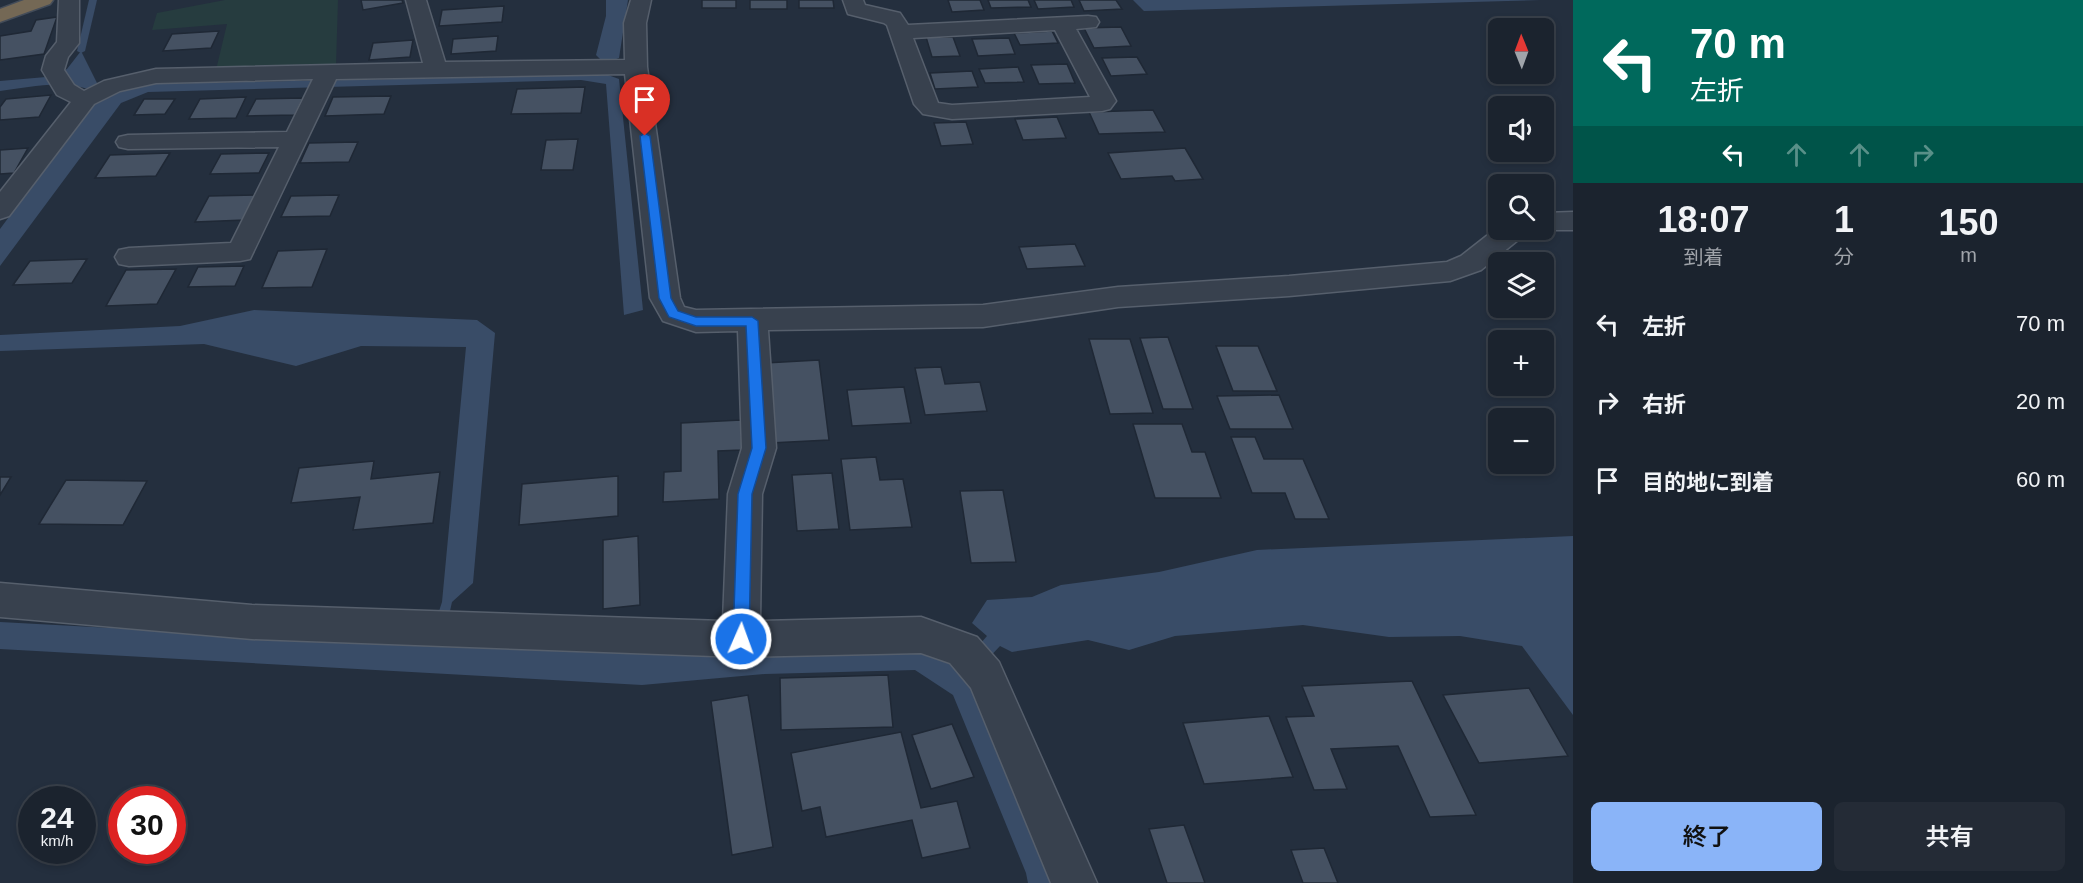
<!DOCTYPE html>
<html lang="ja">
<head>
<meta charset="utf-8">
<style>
	:root { --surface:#1b232e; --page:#242b36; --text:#f1f3f6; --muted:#a0a4aa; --line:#39404a; --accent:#8ab4f8 }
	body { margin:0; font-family:Arial,"Noto Sans JP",sans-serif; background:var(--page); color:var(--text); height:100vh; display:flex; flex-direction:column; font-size:22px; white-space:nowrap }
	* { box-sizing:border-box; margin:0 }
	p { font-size:20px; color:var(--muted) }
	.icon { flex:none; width:33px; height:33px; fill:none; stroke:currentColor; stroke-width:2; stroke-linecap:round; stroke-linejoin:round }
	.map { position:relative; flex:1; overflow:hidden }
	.panel { display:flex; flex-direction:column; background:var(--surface); width:510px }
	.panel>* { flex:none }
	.guide { background:#00695c; color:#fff; overflow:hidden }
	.needle { width:39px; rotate:359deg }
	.tools { position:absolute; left:1488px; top:18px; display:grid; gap:12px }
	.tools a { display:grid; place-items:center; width:66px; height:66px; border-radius:9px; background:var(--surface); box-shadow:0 3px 9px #0003,0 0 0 2px var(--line); font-size:30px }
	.speed { position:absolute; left:18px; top:786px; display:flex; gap:12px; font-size:30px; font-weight:700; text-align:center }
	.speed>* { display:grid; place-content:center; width:78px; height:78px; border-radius:50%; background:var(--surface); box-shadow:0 3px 9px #0003,0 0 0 2px var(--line); line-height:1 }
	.speed small { font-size:15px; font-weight:400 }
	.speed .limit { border:9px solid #d22; background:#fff; color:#111 }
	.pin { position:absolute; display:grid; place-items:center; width:51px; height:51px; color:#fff; margin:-62px -26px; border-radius:50% 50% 50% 0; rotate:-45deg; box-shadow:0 0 6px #0007 }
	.pin .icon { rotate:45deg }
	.me { position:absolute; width:66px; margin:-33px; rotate:2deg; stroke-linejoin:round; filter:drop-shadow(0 0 4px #0008) }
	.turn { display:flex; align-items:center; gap:21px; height:126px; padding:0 18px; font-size:27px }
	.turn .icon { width:78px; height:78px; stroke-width:2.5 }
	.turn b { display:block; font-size:42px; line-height:51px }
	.lanes { display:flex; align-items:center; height:57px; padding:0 18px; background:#0003; justify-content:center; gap:30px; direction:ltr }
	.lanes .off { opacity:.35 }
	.eta { display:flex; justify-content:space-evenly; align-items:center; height:102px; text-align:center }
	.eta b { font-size:36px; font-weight:600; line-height:42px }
	.button { display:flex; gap:12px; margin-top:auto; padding:12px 18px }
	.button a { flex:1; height:69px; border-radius:9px; background:var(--accent); color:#111; font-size:24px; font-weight:600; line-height:69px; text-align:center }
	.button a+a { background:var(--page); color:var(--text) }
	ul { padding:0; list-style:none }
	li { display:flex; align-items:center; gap:18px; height:78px; padding:0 18px }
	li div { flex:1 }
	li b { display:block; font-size:22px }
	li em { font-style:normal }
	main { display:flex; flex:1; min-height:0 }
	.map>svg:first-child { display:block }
	.green { fill:#263c3f }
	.water { fill:#394c67 }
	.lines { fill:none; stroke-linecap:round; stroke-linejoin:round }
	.stream { fill:#394c67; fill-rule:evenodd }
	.building { fill:#455162; stroke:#1f2835; stroke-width:1.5 }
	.minor-casing { stroke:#565f6c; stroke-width:3 }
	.highway-casing { stroke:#434c59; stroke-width:3 }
	.minor { fill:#38414e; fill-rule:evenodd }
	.highway { fill:#746855; fill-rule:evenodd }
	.route { fill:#1a73e8; stroke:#114b97; stroke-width:1.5 }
</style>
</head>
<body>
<main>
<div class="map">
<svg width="1573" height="883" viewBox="0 0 1573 883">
	<rect width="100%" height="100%" fill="#242f3e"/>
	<path class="green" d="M225,0H338L336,65L216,70L227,24L152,30L157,13Z"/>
	<path class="water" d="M606,0H628L619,58L611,61L608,75L619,79L643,310L624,315L606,84L581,80L148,92L121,103L0,266V229L91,106L103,97C74,76 33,87 0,91V81L46,77L67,69L81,51L98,85L593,75L600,59L596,55L606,16Z
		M1133,0H1540L1144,11Z
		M254,310L477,320L495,333L473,583L452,602L442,647L933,654L959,668L987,636L972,623L987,600L1032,597L1061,585L1159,572L1257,550L1573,536V715L1522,646L1460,636L1389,637L1303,625L1175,636L1129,650L1088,640L1012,652L1000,646L969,679L1057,883H1028L1026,873L953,695L915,670L765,674L642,685L0,649V622L428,645L442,602L466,347L361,346L296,366L204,344L0,351V335L180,326Z"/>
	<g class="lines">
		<path class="stream" d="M89,0H97L85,51L81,53L77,51Z"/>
	</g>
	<path class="building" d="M361,0H402L403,3L363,10Z
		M702,0H736V8H702Z
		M750,0H787V9H750Z
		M799,0H833L834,8H799Z
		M948,0H980L984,10L952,12Z
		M988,0H1028L1031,7L991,8Z
		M1034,0H1071L1074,7L1038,9Z
		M1079,0H1116L1122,9L1084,11Z
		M504,6L502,22L439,26L442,10Z
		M57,17L44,54L0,60V36L31,31L36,20Z
		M1121,27L1131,46L1094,48L1084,28Z
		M219,31L211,48L163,51L172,34Z
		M1052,31L1058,43L1020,45L1014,33Z
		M498,36L496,51L451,54L453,39Z
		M926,37H953L960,56L932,57Z
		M1009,38L1015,54L978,56L972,39Z
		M413,40L410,57L369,60L373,43Z
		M1137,57L1147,74L1111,76L1102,58Z
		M1067,64L1075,83L1039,84L1031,65Z
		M1018,67L1024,82L985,83L979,69Z
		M972,71L978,87L935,89L930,73Z
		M585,87L581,113L511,114L517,89Z
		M51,95L39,117L0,120V107L6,99Z
		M391,96L384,114L325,116L333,97Z
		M246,97L236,118L189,119L200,99Z
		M303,98L295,115L247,116L256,99Z
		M144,99H175L165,114L134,115Z
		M1153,110L1165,132L1099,134L1089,112Z
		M1057,117L1066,138L1023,140L1015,119Z
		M966,122L973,144L941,146L934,123Z
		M578,139L573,170H541L546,140Z
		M358,142L349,162L300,163L309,143Z
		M28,148L14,173L0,174V150Z
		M1185,148L1203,179L1175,181L1172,176L1121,179L1108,153Z
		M170,153L156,176L95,178L110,155Z
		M269,153L259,173L210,174L221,154Z
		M257,195L245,220L195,222L209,196Z
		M339,195L330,216L281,217L291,196Z
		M1075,244L1085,266L1027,269L1019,247Z
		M327,249L312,287L262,288L278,251Z
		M87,259L72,283L13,285L30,261Z
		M244,266L235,286L188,287L198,267Z
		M176,269L157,304L106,306L126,270Z
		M1168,337L1193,409H1163L1140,338Z
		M1089,339H1130L1153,413L1110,414Z
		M1216,346H1258L1277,391H1233Z
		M819,360L829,440L770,443L765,363Z
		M941,367L945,384L980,382L987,411L925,415L915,368Z
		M904,387L911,423L852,426L847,390Z
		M1279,395L1293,429H1230L1217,396Z
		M741,420L742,450L718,451L719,499L663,502L664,472L681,471V423Z
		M1133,424H1182L1192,452H1205L1221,498H1155Z
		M1231,437H1255L1264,459H1303L1329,519H1295L1285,493H1252Z
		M876,457L880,480L903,479L912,527L850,530L841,459Z
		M374,461L371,479L440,472L433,523L353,530L360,497L291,503L299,468Z
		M832,473L839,529L797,531L792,475Z
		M618,476V516L519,525L522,484Z
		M0,477H11L0,495Z
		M66,480L147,481L123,525L39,524Z
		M1003,490L1016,562L971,563L960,491Z
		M638,536L640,605L603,609V540Z
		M888,675L893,727L781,730L780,678Z
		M1412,681L1476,815L1430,817L1398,746L1331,749L1347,789L1314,790L1286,717L1314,716L1302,686Z
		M1529,688L1568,756L1479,763L1443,695Z
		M748,695L773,847L732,855L711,701Z
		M1269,716L1293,777L1204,784L1183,723Z
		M952,724L974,777L931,789L912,735Z
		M901,732L921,808L957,801L970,848L922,858L912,820L826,837L820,807L802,811L791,753Z
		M1184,825L1205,883H1167L1149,829Z
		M1324,848L1338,883H1303L1291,850Z"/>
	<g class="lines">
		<defs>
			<path id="minor" d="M59,0H79V43L68,57L64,70L74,85L84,91L104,81L156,69L423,63L406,0H426L445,62L625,60L624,23L631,0H651L646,23L647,67L680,298L684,307L696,310L983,305L1118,287L1289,276L1447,262L1461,256L1498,227V230H1527L1523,236L1481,270L1450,281L1289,296L1118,307L983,327L768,330L776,448L762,494L760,621L921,617L977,637L999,662L1097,883H1051L971,688L950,663L921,653L741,657L252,639L0,617V583L252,605L723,621L728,494L742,448L738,331L696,332L663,321L650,298L625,74L336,79L250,259L240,261L129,266L119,264L115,257L119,250L129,248L231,243L279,147L128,149L119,147L116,142L119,137L128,135L287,132L313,79L156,83L120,91L94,104L9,216L0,219V192L71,102L57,95L42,70L46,56L57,42Z
				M843,0H863L865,5L900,13L908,25L1088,16L1096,17L1099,22L1096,27L1076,29L1116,101L1110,109L1102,111L952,119L923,114L914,104L887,25L884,23L848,14ZM1055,30L1090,97L952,105L938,103L913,38Z
				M1573,212V230H1539H1544V213Z"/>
			<path id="highway" d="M24,0H53L50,4L0,22V9Z"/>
		</defs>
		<use href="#minor" class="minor-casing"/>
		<use href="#highway" class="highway-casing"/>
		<use href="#minor" class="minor"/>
		<use href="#highway" class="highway"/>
	</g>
	<path class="route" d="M645,133L650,136L671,298L678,311L696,317H752L758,321L766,448L752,494L749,639L747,644L741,646L735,644L733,639L738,494L752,448L746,326H696L669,317L659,298L640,136Z"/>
</svg>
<div class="tools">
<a><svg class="needle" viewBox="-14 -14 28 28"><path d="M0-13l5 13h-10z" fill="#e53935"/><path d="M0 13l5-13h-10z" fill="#a0a4aa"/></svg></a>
<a><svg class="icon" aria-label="sound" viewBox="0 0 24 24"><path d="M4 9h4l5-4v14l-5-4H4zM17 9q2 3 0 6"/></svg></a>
<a><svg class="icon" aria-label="search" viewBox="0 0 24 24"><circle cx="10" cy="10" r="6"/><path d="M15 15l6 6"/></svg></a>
<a><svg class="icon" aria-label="layers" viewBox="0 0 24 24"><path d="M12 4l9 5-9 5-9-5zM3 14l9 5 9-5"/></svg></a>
<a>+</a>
<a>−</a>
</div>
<div class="speed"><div>24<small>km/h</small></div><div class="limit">30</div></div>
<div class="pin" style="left:645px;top:136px;background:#d93025"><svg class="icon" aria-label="arrive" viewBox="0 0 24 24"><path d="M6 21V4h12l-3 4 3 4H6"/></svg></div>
<svg class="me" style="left:741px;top:639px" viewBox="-20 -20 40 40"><circle r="17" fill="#1a73e8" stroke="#fff" stroke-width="3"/><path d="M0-11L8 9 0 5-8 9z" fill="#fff"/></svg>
</div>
<section class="panel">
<div class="guide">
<div class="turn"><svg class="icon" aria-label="left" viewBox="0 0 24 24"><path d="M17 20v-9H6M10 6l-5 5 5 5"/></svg><div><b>70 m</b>左折</div></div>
<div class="lanes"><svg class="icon" aria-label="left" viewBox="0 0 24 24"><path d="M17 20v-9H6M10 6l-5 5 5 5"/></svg><svg class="icon off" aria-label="ahead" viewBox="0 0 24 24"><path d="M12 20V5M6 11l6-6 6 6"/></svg><svg class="icon off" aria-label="ahead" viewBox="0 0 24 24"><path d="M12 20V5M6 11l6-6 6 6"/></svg><svg class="icon off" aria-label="right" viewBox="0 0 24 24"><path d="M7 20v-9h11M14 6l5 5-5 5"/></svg></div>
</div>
<div class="eta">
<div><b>18:07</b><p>到着</p></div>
<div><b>1</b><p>分</p></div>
<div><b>150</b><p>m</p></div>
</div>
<ul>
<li><svg class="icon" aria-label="left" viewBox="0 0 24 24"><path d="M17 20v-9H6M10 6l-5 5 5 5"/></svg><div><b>左折</b></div><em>70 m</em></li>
<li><svg class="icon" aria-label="right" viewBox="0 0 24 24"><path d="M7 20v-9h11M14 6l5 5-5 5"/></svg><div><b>右折</b></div><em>20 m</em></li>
<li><svg class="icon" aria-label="arrive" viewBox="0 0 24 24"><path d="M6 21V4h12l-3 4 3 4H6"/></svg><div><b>目的地に到着</b></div><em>60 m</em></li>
</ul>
<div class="button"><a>終了</a><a>共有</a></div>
</section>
</main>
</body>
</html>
